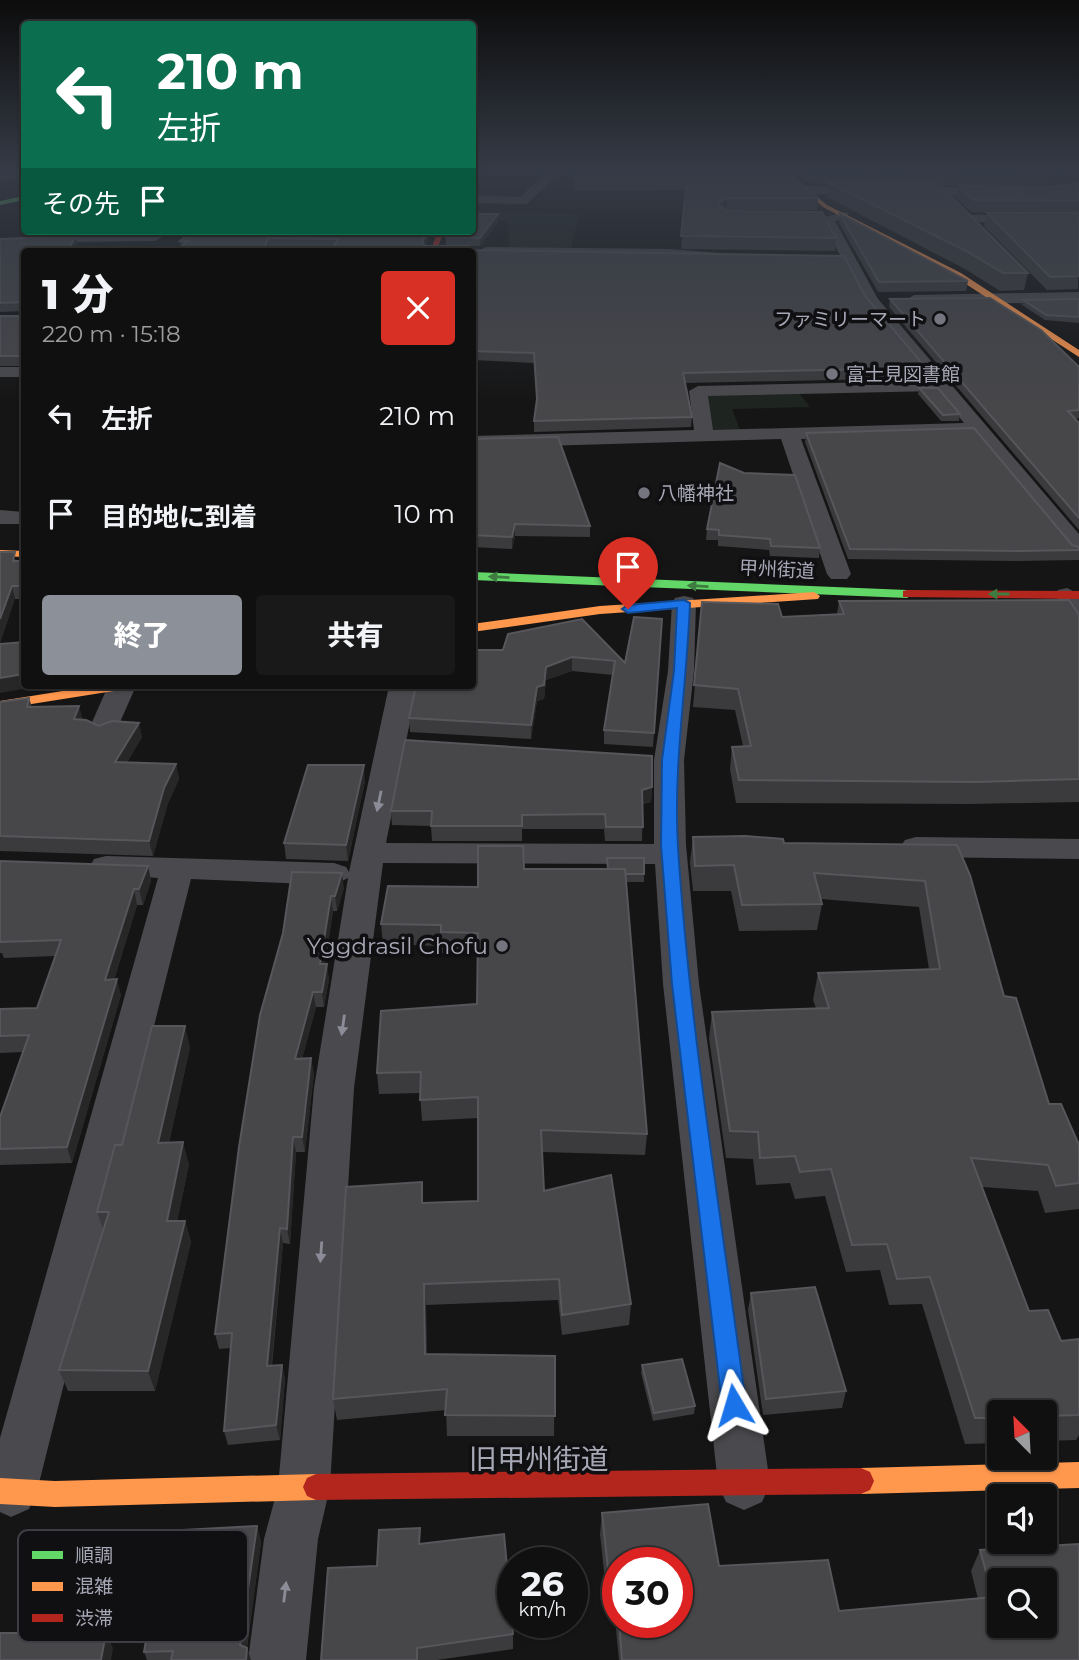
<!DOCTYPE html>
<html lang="ja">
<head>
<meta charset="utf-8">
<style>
	:root { --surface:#101010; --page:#191919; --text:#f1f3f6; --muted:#9c9d9f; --line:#303030; --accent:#8c9099 }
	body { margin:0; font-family:Montserrat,"Noto Sans JP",sans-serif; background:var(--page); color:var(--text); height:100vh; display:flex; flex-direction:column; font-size:26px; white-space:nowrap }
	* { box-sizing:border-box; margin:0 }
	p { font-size:23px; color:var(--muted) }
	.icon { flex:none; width:38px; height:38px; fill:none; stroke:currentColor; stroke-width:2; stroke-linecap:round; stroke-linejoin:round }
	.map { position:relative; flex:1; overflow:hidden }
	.drawer { position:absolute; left:21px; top:248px; width:455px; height:441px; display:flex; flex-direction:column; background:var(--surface); border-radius:7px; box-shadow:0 2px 5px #0004,0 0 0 2px var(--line) }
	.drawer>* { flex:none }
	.guide { position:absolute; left:21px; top:21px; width:455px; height:214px; border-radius:7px; box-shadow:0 2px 5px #0004,0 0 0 2px var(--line); background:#0b6e4f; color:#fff; overflow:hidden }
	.needle { width:46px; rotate:336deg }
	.fabs { position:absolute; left:987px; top:1400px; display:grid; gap:14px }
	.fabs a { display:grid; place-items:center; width:70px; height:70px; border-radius:7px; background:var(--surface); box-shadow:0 2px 5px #0004,0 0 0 2px var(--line); font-size:35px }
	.speed { position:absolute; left:497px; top:1547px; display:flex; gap:14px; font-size:35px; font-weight:700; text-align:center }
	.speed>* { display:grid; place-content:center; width:91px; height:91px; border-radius:50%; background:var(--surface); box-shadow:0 2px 5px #0004,0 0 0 2px var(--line); line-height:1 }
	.speed small { font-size:18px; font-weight:400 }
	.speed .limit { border:10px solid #d22; background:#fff; color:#111 }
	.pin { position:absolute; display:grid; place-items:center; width:60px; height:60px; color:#fff; margin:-72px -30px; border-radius:50% 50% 50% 0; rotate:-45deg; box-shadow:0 0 7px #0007 }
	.pin .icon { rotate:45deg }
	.me { position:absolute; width:77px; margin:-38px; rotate:353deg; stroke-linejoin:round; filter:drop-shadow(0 0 5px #0008) }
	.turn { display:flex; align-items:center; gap:24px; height:147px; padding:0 21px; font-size:32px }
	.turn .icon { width:91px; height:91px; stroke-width:2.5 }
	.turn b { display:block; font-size:49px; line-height:60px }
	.then { display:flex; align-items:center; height:66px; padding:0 21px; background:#0003; gap:14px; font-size:26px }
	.round { display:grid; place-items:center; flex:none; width:74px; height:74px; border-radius:7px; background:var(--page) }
	.headline { display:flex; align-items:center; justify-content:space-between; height:119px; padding:0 21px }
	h1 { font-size:42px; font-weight:800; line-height:52px }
	.primary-button { display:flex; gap:14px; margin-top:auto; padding:14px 21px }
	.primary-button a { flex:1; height:80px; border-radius:7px; background:var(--accent); color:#fff; font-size:28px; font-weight:800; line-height:80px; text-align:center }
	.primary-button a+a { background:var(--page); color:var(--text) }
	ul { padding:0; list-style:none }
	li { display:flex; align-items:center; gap:21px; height:98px; padding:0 21px }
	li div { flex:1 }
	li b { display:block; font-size:26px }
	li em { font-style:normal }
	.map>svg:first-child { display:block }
	.green { fill:#1e241f }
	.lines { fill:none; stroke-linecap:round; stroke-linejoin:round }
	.street { fill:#4a4a4e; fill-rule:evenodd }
	.fast { fill:#63d668; fill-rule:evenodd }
	.slow { fill:#ff974d; fill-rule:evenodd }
	.jam { fill:#b3261e; fill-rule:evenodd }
	.wall { fill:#3b3b3d; fill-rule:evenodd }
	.shaded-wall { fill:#272728 }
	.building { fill:#47474a; stroke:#56565b; stroke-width:2; fill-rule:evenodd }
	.oneway { fill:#3e7c41 }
	.oneway2 { fill:#8b8c97 }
	.route { fill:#1a73e8; stroke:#114b97; stroke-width:2 }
	.poi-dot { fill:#74757e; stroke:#100f11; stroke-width:2.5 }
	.labels { text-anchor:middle; stroke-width:7; stroke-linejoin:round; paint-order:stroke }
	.far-poi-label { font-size:19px; fill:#a7a8b6; stroke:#100f11; text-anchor:start }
	.far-street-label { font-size:19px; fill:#a7a8b6; stroke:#100f11 }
	.poi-label { font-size:23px; fill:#a7a8b6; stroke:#100f11; text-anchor:end }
	.near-street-label { font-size:28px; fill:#a7a8b6; stroke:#100f11 }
	.key { fill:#100f11; stroke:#3d3d43; stroke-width:2 }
	.key-label { font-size:19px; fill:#a7a8b6 }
</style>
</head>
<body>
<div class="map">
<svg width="1079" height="1660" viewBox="0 0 1079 1660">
	<rect width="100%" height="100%" fill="#151515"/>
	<path class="green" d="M473,211L579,214L571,249L509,250L508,221H473Z
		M705,392H798L810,407L732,409L740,430L709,431Z"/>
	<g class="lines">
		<path class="street" d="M24,171V177L0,181V175Z
			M548,171H561L527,204L472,203V195L520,197Z
			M1079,184V192L1047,196L802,194L796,190L802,186L1047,188Z
			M844,212L848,213V219L835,221L878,299L1079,534V555L1071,553L973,434L801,439L851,574L847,579H831L827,574L781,439L472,448V436L694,430L689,391L698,386L930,381L863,300L821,218ZM938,391L964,423L713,430L708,396Z
			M968,215H1079V223L964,222L962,219Z
			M66,231H80L78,234L155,233L162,237L155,241L70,242L63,238Z
			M488,247L669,249L720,253L727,257L720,261L669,257L483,254V248Z
			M1079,292V302L914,305L906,300L914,295Z
			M0,367H24V377H0Z
			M0,510L24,512V524H0Z
			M1067,588L1079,594V618L1070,616L1055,595L1058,590Z
			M684,596L693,598L696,603L694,671L684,760L686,845L699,984L770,1484L762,1502L744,1510L726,1502L718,1484L663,984L655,864L383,863L354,1088L330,1487L318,1539L306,1660H248L264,1539L278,1487L314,1088L348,878L334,885L191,879L37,1491L29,1509L11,1517L0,1512V1438L158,878L94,873L90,866L94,859L106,856L334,863L346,867L349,872L389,686H417L386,843L654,844V760L668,671L672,603L675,598Z
			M108,686H136L117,729L113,735L103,738L93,735L89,729Z
			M916,837L1079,839V859L916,857L905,854L900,847L905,840Z"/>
		<path class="fast" d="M472,171H478L472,175Z
			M24,196V200L0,205V201Z
			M472,572L907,590L913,594L907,598L472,580Z"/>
		<path class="slow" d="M780,171H786L827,205L961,273L1079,350V357L955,277L823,207Z
			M0,550L24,551V557L0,556Z
			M814,592L820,596L818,599L600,614L472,632V624L600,606Z
			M94,686H127L120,690L0,709V701Z
			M1079,1462V1488L861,1494L852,1490L848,1481L852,1472L861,1468Z
			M316,1474L325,1478L329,1487L325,1496L316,1500L55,1507L0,1504V1478L55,1481Z"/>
		<path class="jam" d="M438,231H444L436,252H430Z
			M907,590L1079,591V599L903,597V591Z
			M861,1468L870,1472L874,1481L870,1490L861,1494L316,1500L307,1496L303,1487L307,1478L316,1474Z"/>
	</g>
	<path class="wall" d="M786,171L818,198L817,210H726L836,238L835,251L681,249L686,190L574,191L575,180Z
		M795,171H1079V182L1047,185H940L1028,273L1024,290L1000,291L965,269L827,197L828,184L810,183Z
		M1079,183V213L971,212L956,198L959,186L1050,187Z
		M987,213H1079L1078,289L1047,290L984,226Z
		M840,214L968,281L966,291L878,292L839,223Z
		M498,222L480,246H446V237Z
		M166,231H431L425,246L472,250L865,296L926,368L925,378L685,383L692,417L691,427L534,432V421L537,402L534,363L472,360V252L333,247L269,246L267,252H175L181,247L180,241L187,236H167Z
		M0,239L77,245L73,252H24V366H0V316H24V311L0,312Z
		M890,299L1079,367V418L1075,419L1079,423V530L889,307Z
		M1079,299V323L1045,320L1022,305L1023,300Z
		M919,388L960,414L959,421H941L918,394Z
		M806,433L1079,547V560L1016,561L848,559L805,442Z
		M472,439L590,526V537L515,536L512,549L472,547Z
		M720,463L820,548L819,558L770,556L769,550L718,546V540H706L707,529Z
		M0,552L18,561H24V599H15Z
		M839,601L1079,615V802L970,804L736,803L730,769L732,747L743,746L735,710L693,707L702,602L782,617L837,614Z
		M662,619L653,747L604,744V730L613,675L572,671L546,680L544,699L537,701L531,739L410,732L409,718L503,650L625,663Z
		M29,698L32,707L82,720L99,726L142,737L127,762L176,764L179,779L168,803L153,856L0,851V702Z
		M365,781L348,861L286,859L284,843Z
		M652,787L651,802L643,804L642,841H605L604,829H522V841H432L431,826L392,825L391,811Z
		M693,837L784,843L957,845L1004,996L1049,1104L1079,1145V1209L1045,1213L1038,1191L982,1187L1029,1311L1061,1341L1079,1339V1435L1076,1440L1045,1441V1412H999V1443L965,1444L922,1304L889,1305L880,1270L846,1272L825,1196L795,1199L790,1183L756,1185L753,1159L726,1158L709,1038L712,1012L816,1008L813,1000L818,973L929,969L919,907L821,899L822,904L817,930L739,931L731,891H693L690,862Z
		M607,858L644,874V882H626L647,1134L645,1155L542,1152L544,1191L631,1304L629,1325L562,1335L558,1300L426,1305L427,1354L555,1356L554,1436H447L446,1410L337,1420L333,1399L424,1203L478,1201V1118L422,1121L420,1093L379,1094L377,1073L477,1004L478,954L442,953V946L383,944L381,924L524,869H607Z
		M0,861L148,866L151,881L143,905H137L114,980L121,995L72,1163L0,1165V1117L23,1052L0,1053V1009L37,1008L55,956L4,958L2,953H0Z
		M344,888L337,911H333L325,964L329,979L324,1007H316L302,1059L314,1073L305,1152H296L290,1244L283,1243L272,1366L282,1365L285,1379L280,1440L228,1445L224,1431L231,1348L219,1349L215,1334L283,933Z
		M190,1047L169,1143L189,1164L177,1221H185L191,1242L155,1391H68L59,1370L103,1229L97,1212L122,1145Z
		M751,1293L846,1391L842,1408L763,1415L748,1310Z
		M642,1365L695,1406L694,1414L653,1421L641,1373Z
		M602,1513L719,1566L839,1611L978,1599L971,1571L980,1550L1079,1660H619L615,1618H609L600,1534ZM618,1563L677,1622H618Z
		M257,1526L261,1542L247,1648L251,1660H147L144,1652Z
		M422,1544L513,1634V1649L437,1660H321L377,1566Z"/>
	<path class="shaded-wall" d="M1074,171H1079V181L1047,185L1049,174Z
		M727,198L726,210L718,204Z
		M498,214V222L480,246V238Z
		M427,231H431L423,251L422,243Z
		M76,236L77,245L73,252H67Z
		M268,238L269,246L267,252H264Z
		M515,524V536L512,549V537Z
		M12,586L15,599L0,644V619Z
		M572,657V671L546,680L544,699L537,701L531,739V725L537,687L546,667Z
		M24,674V686H40L0,693V678Z
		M79,706L83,720L74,719Z
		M139,723L142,737L119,777L115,762Z
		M176,764L179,779L168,803L153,856L149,841L164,788Z
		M364,765L365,781L348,861L346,845Z
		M652,787L651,802L641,804L642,790Z
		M148,866L151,881L143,905L139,889Z
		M342,873L344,888L337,911L335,896Z
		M134,889L137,905L109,996L105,980Z
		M331,896L333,911L322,979L320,964Z
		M327,964L329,979L324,1007L322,992Z
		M117,979L121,995L72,1163L67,1147Z
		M313,992L316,1007L298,1074L295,1059Z
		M185,1026L190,1047L164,1165L158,1143Z
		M311,1058L314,1073L305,1152L302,1137Z
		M293,1137L296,1152L290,1244L287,1229Z
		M183,1142L189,1164L173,1242L167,1221Z
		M185,1221L191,1242L155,1391L148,1371Z
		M280,1228L283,1243L270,1381L267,1366Z
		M424,1284L426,1305L427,1375L425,1354Z
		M282,1365L285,1379L280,1440L276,1425Z
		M257,1526L261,1542L245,1660L240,1645Z
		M67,1596L75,1611L67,1650L59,1635Z
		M106,1633L113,1648L111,1660H101Z
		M247,1648L251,1660H246Z"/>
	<path class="building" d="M578,171H786L818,198H727L718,204L727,211L822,212L836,238L681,236L687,179L575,180Z
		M810,171H1074L1049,174L812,172Z
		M828,182L938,183L1028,273H1003L968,252Z
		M1079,183V201L973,200L959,186L1050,187Z
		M987,213H1079V276L1050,277Z
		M472,214H498L480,238L446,237L448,231H472Z
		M840,214L968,281L879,282Z
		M192,231H427L422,243L425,246H469L472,250L844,256L865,296L926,368L683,373L692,417L534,421L537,399L534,353L472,351V252H330L338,239L268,238L264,252H175L188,241H180Z
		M76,236L67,252H24V356H0V316H24V302L0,303V239Z
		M990,298L1041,330L1079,367V410L1068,411L1079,423V518L890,299Z
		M1079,299V317L1046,315L1023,300Z
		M919,388H938L960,414L943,415Z
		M974,428L1072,545L1079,547V550L1018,551L850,549L806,433Z
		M558,437L590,526L515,524L512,537L472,535V439Z
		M720,463L744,473L795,475L820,548L771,546L770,539L719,535V530L707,529Z
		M0,552H15L13,561H24V586H12L0,619Z
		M1069,600L1079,615V779L976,782L739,780L732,747L751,746L738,689L694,685L702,602L778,604L782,617L844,614L839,601Z
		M634,617L662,619L654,733L604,730L615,661L572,657L546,667L544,685L537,687L531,725L409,718L416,686H472V650H503L508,634L582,619L625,663Z
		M24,642V674L0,678V644Z
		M29,698L27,707L79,706L74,719L86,720L99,726L112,721L139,723L115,762L176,764L164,788L149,841L0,836V702Z
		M405,740L652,756V787L642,790L643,827H606L605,814L522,815V826H431L432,811H391Z
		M308,765H364L346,845L284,843Z
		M745,836L783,839L784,843L957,845L970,875L1004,996L1016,998L1049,1104H1061L1079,1145V1183L1056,1186L1048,1165L971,1158L1029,1311L1048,1310L1061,1341L1079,1339V1415L1045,1416V1412H999V1418H975L930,1277L897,1279L887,1244L852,1245L831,1169L800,1172L795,1156L760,1158L758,1132L730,1131L712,1012L829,1008L818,973L940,969L925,881L814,873L822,904L742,905L734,865L695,866L693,837Z
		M478,846H523L524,869H625L647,1134L541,1130L544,1191L611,1175L631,1304L562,1315L559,1279L424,1284L425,1354L555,1356V1416L445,1415L447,1389L333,1399L346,1187L422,1182V1203L478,1201V1097L420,1100L421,1072L377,1073L381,1011L477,1004L478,933L441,932V925L381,924L388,886L478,887Z
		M607,858H644V874H626L625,869H608Z
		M0,861L148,866L139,889H134L105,980L117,979L67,1147L0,1149V1117L29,1035L0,1036V1009L37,1008L61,940L0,942Z
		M292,872L342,873L335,896H331L320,964H327L322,992H313L295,1059L311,1058L302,1137H293L287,1229L280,1228L267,1366L282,1365L276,1425L224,1431L232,1333L215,1334L239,1147L260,1015L283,933Z
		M152,1026H185L158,1143L183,1142L167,1221H185L148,1371L59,1370L109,1212H97L115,1145H122Z
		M815,1287L846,1391L766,1399L751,1293Z
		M682,1359L695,1406L654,1413L642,1365Z
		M708,1504L719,1566L828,1560L839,1611L993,1597L980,1550L1079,1544V1660H622L619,1622H677V1563H618V1606L617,1598H611L602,1513ZM999,1580H1045V1626H999Z
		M257,1526L240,1645L247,1648L246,1660H171L173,1651L144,1652L165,1531Z
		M420,1528L419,1544L504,1534L513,1634L417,1648V1660H321L328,1568L377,1566L379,1530Z
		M67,1596L59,1635L106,1633L101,1660H0V1633H27L35,1598Z"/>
	<defs><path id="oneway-solid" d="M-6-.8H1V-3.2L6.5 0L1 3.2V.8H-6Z" transform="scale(1.75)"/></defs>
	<g class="oneway">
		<use href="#oneway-solid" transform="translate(499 577) rotate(-177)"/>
		<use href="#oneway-solid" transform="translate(698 586) rotate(-177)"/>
		<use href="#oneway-solid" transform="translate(999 594) rotate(-180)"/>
	</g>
	<g class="oneway2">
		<use href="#oneway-solid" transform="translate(379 801) rotate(102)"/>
		<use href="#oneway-solid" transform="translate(343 1025) rotate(98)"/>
		<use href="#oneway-solid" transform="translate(321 1252) rotate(94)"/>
		<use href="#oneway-solid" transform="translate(285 1592) rotate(-83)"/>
	</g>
	<linearGradient id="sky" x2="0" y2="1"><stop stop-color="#0c0c0c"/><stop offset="0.42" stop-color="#353b46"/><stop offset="1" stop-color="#353b46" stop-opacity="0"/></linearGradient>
	<rect width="1079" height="403" fill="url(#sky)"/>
	<path class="route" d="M684,600L690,603C687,685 673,765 678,847C690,1033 722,1219 746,1405L743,1413L734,1416L725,1413L722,1405L672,984L661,845L662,760L674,671L677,608L628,613L622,609L628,605Z"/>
	<g class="poi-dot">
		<circle cx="940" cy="319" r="7"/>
		<circle cx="832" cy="374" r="7"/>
		<circle cx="644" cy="493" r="7"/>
		<circle cx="502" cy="946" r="7"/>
	</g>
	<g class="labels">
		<g class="far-poi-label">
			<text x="926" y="326" text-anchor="end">ファミリーマート</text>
			<text x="846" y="381">富士見図書館</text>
			<text x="658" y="500">八幡神社</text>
		</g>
		<g class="far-street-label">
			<text transform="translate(777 569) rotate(3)" y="7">甲州街道</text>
		</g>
		<g class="poi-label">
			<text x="488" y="954">Yggdrasil Chofu</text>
		</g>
		<g class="near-street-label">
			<text x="539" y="1469">旧甲州街道</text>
		</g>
	</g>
	<rect x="18" y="1530" width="230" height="112" rx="10" class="key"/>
	<rect x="32" y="1551" width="31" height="8" fill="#63d668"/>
	<rect x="32" y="1582" width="31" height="9" fill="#ff974d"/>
	<rect x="32" y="1614" width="31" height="8" fill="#b3261e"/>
	<g class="key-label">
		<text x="75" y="1562">順調</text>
		<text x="75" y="1593">混雑</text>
		<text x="75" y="1625">渋滞</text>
	</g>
</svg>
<div class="fabs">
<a><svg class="needle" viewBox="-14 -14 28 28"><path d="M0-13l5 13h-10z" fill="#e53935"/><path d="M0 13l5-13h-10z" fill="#9c9d9f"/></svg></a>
<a><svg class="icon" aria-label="sound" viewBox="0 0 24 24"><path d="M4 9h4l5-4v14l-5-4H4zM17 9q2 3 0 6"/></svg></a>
<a><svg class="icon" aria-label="search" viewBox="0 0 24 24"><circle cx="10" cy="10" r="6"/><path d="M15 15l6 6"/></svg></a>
</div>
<div class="speed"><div>26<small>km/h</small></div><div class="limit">30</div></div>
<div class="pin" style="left:628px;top:609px;background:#d93025"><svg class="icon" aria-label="arrive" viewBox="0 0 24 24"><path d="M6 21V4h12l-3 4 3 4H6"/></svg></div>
<svg class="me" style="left:734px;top:1405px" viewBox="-20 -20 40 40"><path d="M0-17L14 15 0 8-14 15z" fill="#1a73e8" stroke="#fff" stroke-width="4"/></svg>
<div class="guide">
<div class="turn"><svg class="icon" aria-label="left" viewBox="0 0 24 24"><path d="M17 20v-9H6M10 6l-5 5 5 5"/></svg><div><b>210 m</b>左折</div></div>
<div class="then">その先<svg class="icon" aria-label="arrive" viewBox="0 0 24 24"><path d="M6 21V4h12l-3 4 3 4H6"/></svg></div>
</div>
<section class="drawer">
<div class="headline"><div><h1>1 分</h1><p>220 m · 15:18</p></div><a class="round" style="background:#d93025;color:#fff"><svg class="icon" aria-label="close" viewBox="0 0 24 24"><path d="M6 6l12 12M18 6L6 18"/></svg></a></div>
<ul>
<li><svg class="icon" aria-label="left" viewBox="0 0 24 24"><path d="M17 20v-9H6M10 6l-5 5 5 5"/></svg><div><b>左折</b></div><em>210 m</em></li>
<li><svg class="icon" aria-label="arrive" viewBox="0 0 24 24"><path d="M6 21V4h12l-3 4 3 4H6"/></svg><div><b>目的地に到着</b></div><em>10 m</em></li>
</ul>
<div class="primary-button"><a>終了</a><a>共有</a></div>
</section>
</div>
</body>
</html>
